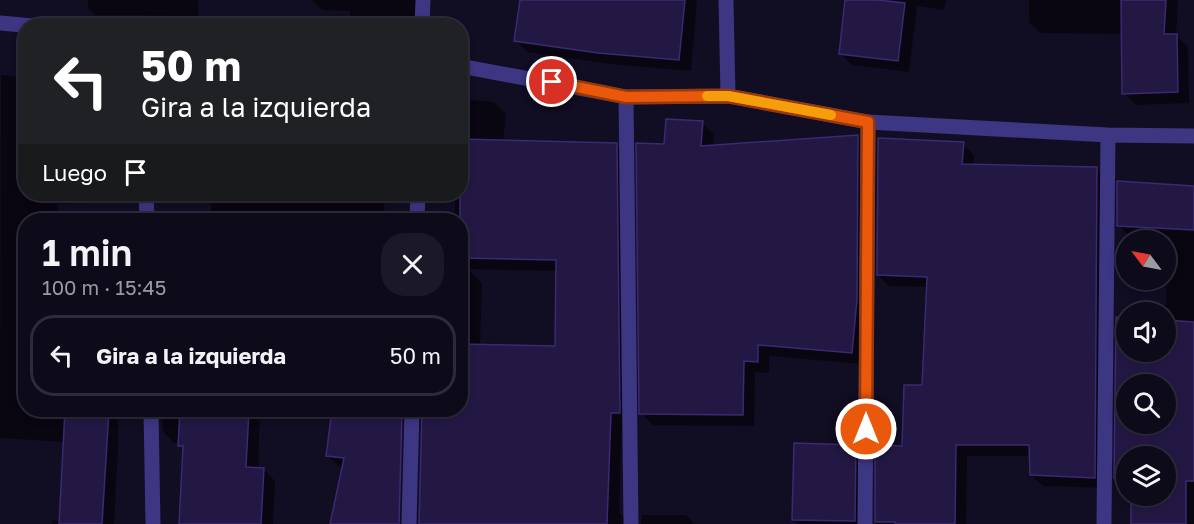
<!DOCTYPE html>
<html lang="es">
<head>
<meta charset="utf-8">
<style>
	:root { --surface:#0d0a1a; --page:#1b1827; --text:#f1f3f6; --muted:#9a9aa2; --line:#2d2b39 }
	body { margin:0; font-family:"Golos Text",sans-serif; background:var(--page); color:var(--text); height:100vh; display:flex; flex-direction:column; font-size:22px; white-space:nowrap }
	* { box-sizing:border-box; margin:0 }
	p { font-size:20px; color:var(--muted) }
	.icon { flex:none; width:33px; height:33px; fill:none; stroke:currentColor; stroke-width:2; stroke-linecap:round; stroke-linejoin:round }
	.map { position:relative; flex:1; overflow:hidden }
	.details { position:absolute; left:18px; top:213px; width:450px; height:204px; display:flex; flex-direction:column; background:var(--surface); border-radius:24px; box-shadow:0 3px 9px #0003,0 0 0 2px var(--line) }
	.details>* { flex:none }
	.top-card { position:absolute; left:18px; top:18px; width:450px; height:183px; border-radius:24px; box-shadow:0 3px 9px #0003,0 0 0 2px var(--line); background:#202124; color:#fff; overflow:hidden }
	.needle { width:39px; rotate:302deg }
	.fabs { position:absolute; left:1116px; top:230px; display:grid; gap:12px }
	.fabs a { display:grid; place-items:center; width:60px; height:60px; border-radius:50%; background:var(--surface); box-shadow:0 3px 9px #0003,0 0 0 2px var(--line); font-size:30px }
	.pin { position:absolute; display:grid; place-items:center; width:51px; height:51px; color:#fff; margin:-26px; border:3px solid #fff; border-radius:50%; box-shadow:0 2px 6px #0007 }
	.me { position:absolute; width:66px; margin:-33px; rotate:0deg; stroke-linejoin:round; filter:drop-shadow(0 0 4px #0008) }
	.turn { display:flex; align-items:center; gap:21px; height:126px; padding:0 24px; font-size:27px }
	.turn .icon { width:78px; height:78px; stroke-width:2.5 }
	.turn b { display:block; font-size:42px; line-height:51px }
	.then { display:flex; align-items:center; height:57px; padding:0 24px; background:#0003; gap:12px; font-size:22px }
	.round { display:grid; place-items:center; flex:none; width:63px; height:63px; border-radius:24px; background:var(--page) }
	.summary { display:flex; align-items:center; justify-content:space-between; height:102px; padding:0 24px }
	h1 { font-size:36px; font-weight:600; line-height:45px }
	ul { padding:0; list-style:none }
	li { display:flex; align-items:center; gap:18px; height:81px; margin:0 12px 9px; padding:0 12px; border:3px solid var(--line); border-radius:24px }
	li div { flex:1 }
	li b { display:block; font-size:22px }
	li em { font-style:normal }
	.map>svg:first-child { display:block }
	.shadow { fill:#0007; fill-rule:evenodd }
	.building { fill:#231844; stroke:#3a2a71; stroke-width:1.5; fill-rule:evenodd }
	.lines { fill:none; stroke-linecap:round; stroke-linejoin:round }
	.minor { stroke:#3c3683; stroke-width:15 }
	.route-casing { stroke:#983908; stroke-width:15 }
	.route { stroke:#ea580c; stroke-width:10 }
	.slow { stroke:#f59e0b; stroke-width:10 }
</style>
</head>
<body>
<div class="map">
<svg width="1194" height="524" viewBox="0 0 1194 524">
	<rect width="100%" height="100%" fill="#110d22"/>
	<path class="shadow" d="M88,0H198V16L95,15L88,8Z
		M312,0H420V26H354L350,22V11L322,10Z
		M522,0H697L691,71L610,64L527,52L515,40Z
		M847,0H946L944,10L917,6L909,72L852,65L840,53Z
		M1029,0H1178L1176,35L1188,47L1189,103L1136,105L1124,93L1123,34L1041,33L1029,22Z
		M1,75L26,77V194H114V202L57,204L58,220H26V410H118V448L114,524H52V520L61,521L65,442L0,438Z
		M460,99L494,102L506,114L503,142L616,144L628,156L631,425H622L619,513L632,524H431L435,410H460V272H471L482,283L480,346L557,347V271L466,269L460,264V220H455V194H460Z
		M702,123L714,134L713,147L858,136L869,148L863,364L769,356V373L755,372L754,426L653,425L641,413L666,145Z
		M963,144L974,155V165L1097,168L1108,179L1105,488L1043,486L1031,475L1030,456H967L966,524H876L877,447L904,448L924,387L928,287L889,286L878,275Z
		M1194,188V524H1132L1133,495H1166V456H1126V489L1116,478L1117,318L1126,319V351H1166L1165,312L1170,239L1130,237L1118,225ZM1126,384H1166V423H1126Z
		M212,194H384L385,220H210Z
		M162,410H260L258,469L264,470L275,481L273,524H180L184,449L180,445V443H174L163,431Z
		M334,410H405L381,524H335L344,467L338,466L327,455Z
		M855,446L865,456V524H798L793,519Z
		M642,515H686L695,524H641Z"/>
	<path class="building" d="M520,0H685L679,60L598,53L514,41Z
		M845,0H878L905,3L898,61L839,54Z
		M1121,0H1166L1164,34H1177L1178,92L1122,94Z
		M666,119L703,121L701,146L858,135L857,299L852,353L758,345V362L744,361L743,415L639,414L636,143L664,144Z
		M878,138L964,142L962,164L1097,167L1095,478L1030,475L1029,445H956L955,524H895V522H875V445L902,446L904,385H922L927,277L877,275Z
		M460,139L617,143L620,413H611L607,524H419L422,410H460V344L555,346L556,260L460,258Z
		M1117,181L1194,186V230L1117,226Z
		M1116,317L1126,318V351H1166V320L1194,322V481H1186V524H1131V495H1166V456H1126V479L1114,478ZM1126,384H1166V423H1126Z
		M65,410H109L102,524H59Z
		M180,410H249L246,467L264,468L261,524H179L183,446H178Z
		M332,410H402L399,524H330L344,458L326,456Z
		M794,443L856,445L855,521L792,520Z"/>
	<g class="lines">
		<path class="minor" d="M726,0L728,96
			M0,23L33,26
			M422,26L423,0
			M460,66L626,97L728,96L868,122L1108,135L1194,136
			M626,97L631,524
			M146,194L147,220
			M417,220L418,194
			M151,410L153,524
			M409,524L412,410
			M865,524L868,122
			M1104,524L1108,135"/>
	</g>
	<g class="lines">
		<defs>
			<path id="route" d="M552,82L626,97L728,96L868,122L866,429"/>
		</defs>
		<use href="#route" class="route-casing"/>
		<use href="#route" class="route"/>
		<path class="slow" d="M707,96H728L831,115"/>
	</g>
</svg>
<div class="fabs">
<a><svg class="needle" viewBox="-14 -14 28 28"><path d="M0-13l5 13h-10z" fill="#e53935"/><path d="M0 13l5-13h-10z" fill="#9a9aa2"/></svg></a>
<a><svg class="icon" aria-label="sound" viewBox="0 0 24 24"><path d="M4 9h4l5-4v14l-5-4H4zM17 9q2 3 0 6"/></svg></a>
<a><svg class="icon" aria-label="search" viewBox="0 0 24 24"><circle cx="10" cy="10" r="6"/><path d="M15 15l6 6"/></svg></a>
<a><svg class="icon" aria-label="layers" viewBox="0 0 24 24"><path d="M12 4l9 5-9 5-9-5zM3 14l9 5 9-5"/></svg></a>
</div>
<div class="pin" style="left:552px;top:82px;background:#d93025"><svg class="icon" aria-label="arrive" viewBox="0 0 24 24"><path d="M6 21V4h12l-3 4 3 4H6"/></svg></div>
<svg class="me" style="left:866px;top:429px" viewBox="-20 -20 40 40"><circle r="17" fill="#ea580c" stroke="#fff" stroke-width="3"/><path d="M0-11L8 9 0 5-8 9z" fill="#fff"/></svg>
<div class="top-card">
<div class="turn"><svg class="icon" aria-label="left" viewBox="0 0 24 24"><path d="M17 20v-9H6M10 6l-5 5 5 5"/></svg><div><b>50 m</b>Gira a la izquierda</div></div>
<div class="then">Luego<svg class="icon" aria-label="arrive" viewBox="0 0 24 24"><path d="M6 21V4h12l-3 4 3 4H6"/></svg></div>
</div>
<section class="details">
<div class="summary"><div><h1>1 min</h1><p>100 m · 15:45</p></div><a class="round"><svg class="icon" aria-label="close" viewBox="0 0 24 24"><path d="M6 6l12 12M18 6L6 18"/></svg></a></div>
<ul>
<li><svg class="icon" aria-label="left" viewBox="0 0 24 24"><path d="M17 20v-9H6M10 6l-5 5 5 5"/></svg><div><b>Gira a la izquierda</b></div><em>50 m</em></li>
</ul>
</section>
</div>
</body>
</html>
